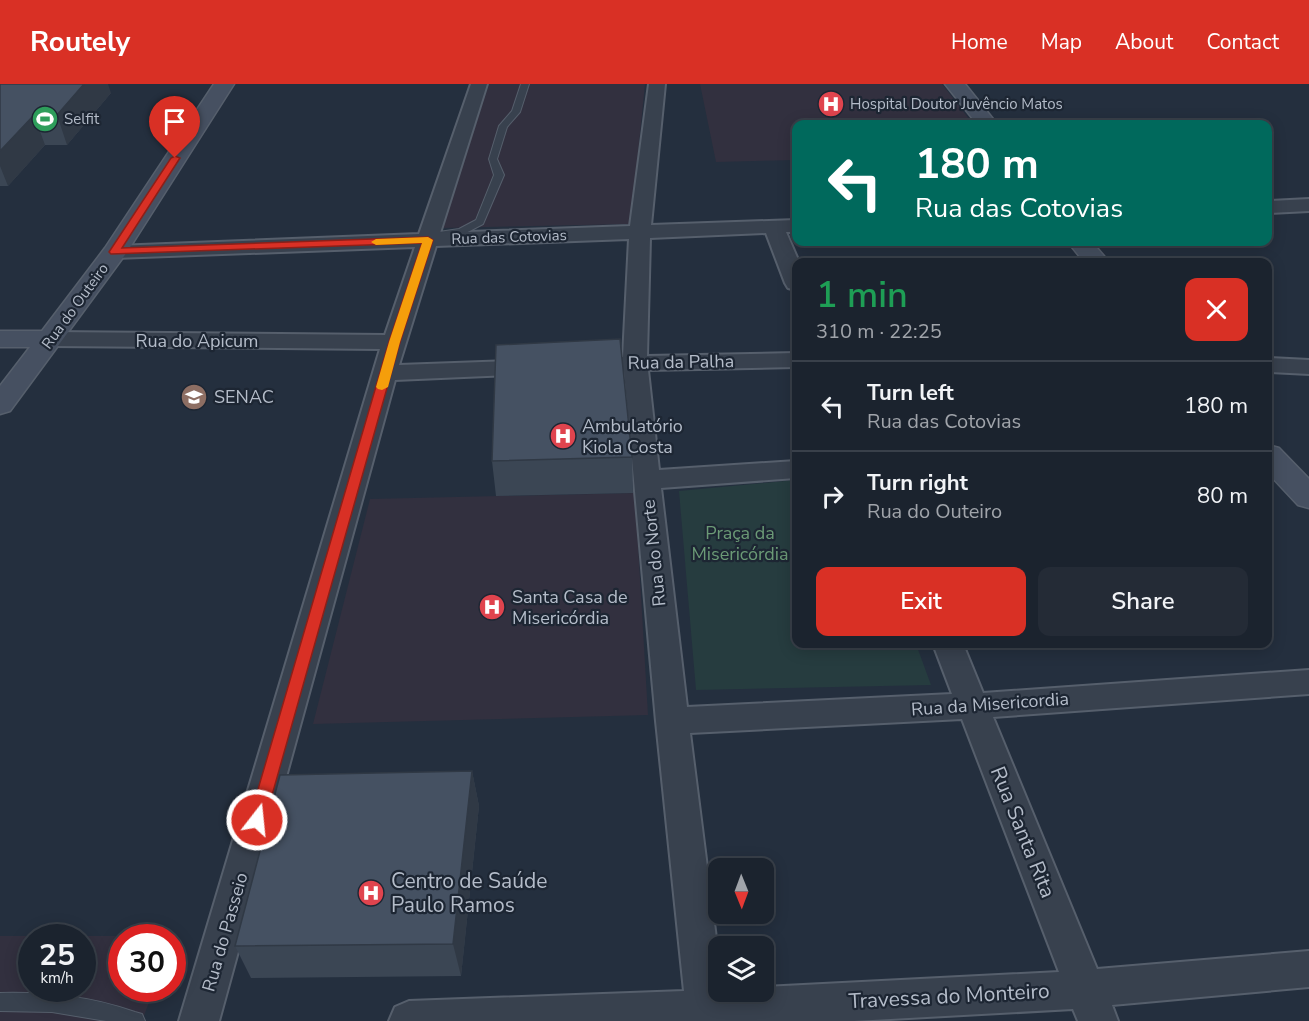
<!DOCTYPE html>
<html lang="en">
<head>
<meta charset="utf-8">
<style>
	:root { --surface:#1b232e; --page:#242b36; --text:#f1f3f6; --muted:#a0a4aa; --line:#39404a; --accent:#d93025 }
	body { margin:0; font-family:"Nunito Sans",sans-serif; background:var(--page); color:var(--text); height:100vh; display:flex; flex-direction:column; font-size:22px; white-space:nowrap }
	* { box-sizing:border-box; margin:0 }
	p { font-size:20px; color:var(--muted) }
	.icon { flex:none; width:33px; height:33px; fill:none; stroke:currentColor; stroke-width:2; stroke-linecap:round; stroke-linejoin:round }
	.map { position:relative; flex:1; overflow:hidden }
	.panel { position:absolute; left:792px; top:174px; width:480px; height:390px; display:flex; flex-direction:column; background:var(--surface); border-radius:12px; box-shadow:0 3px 15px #0003,0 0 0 2px var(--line) }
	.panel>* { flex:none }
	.hud { position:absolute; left:792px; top:36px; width:480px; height:126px; border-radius:12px; box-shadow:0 3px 15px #0003,0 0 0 2px var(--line); background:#00695c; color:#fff; overflow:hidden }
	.needle { width:39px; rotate:179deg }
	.buttons { position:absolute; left:708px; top:774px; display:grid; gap:12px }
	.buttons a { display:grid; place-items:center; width:66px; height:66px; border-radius:12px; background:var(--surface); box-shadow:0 3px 15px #0003,0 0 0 2px var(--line); font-size:30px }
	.speed { position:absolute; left:18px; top:840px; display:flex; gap:12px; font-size:30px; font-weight:700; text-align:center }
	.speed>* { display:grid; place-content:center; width:78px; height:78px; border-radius:50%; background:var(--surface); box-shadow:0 3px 15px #0003,0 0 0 2px var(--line); line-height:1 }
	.speed small { font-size:15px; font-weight:400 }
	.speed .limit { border:9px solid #d22; background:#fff; color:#111 }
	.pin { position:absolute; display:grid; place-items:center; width:51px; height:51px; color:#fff; margin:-62px -26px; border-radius:50% 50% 50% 0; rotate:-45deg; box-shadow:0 0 6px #0007 }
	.pin .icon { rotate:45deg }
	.me { position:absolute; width:66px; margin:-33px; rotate:16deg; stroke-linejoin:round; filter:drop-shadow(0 0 4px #0008) }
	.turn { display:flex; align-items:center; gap:21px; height:126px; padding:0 24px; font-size:27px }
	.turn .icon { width:78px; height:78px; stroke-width:2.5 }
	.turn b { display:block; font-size:42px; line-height:51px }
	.round { display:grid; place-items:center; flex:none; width:63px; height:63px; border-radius:12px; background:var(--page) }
	.overview { display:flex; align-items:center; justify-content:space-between; height:102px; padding:0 24px }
	h1 { font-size:36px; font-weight:600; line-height:45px; color:#1e9e55 }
	.button { display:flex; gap:12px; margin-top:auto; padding:12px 24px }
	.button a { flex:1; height:69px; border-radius:12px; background:var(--accent); color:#fff; font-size:24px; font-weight:600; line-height:69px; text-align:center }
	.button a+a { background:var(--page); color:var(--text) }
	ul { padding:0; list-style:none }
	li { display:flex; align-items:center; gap:18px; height:90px; padding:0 24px; border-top:2px solid var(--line) }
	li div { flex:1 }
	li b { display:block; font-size:22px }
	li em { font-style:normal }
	header { display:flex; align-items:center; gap:36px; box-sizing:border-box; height:84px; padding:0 30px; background:var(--accent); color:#fff }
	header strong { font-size:28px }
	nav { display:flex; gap:33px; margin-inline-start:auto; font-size:21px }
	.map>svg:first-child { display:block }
	.medical { fill:#32303f; fill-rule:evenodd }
	.green { fill:#263c3f }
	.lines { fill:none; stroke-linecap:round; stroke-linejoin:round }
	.lane-casing { stroke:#565f6c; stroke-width:2 }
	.street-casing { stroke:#565f6c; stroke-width:4 }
	.secondary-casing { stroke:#565f6c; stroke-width:3 }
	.lane { fill:#38414e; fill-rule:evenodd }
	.street { fill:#38414e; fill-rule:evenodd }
	.secondary { fill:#465061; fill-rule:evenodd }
	.wall { fill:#3b4654 }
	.shaded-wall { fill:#303945 }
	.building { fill:#455162; stroke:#303945; stroke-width:1.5 }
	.route { fill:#d93025; stroke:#8d1f18; stroke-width:1.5 }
	.slow { fill:#f59e0b }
	.labels { text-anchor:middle; stroke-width:4.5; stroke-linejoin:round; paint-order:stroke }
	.far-poi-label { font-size:15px; fill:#b4bcc9; stroke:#1d2633; text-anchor:start }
	.far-street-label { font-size:15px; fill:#b4bcc9; stroke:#1d2633 }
	.street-label { font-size:18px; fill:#b4bcc9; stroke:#1d2633 }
	.poi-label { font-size:18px; fill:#b4bcc9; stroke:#1d2633; text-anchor:start }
	.park-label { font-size:18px; fill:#6b9a76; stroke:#1d2633 }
	.near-street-label { font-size:21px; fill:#b4bcc9; stroke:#1d2633 }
	.near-poi-label { font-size:21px; fill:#b4bcc9; stroke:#1d2633; text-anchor:start }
</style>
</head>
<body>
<header>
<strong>Routely</strong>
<nav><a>Home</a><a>Map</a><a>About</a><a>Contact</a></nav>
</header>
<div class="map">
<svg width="1309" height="937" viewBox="0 0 1309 937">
	<rect width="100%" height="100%" fill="#242f3e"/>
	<path class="medical" d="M489,0H645L631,140L442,144Z
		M700,0H942L973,40H796V76L716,78Z
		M635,409L648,631L313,640L370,415Z
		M0,852H173L122,854V904L154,905L142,937H0ZM32,854H82V904H32Z"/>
	<path class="green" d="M796,396V560H916L931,601L696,606L679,407Z"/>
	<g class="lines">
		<defs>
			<path id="lane" d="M521,0H529L520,28L507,43L497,75L504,91L483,140L464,150L439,152V148L459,145L476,136L494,91L489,75L499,42L512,27Z
				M0,909C47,908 90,912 135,928L142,930L145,937H106L52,928L0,927Z"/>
			<path id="street" d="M471,0H487L440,149L630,142L649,0H665L651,141L796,136V148H786L799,178H796V206L788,204L785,199L766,149L650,154L647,272L796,269V283L648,286L659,386L796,377V394L661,404L687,623L952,610L933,560H963L983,609L1309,586V610L993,633L1097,885L1309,867V903L1112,921L1118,937H1078L1073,925L854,937H389L395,923L409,917L684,907L656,637L624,287L608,285L604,280L608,275L623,273L629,155L436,162L399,281L534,276L542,278L546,283L542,288L534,290L395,296L219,937H179L380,265L51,262L43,260L39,255L43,250L51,248L385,251L415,163L115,174L108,172L104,168L108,164L115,162L419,150ZM962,635L1059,888L764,903V908H718V870L690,649Z
				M1309,115V127L1268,129V117Z
				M1268,274L1309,276V290L1268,288Z"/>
			<path id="secondary" d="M214,0H234L127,168L10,327L0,330V302L30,263H0V247H42L105,164Z
				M945,0H965L997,40H977Z
				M1068,158H1092L1109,178H1084Z
				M1268,361L1279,364L1309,395V424L1298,421L1268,389Z"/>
		</defs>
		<use href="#lane" class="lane-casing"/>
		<use href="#street" class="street-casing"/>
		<use href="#secondary" class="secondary-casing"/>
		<use href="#lane" class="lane"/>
		<use href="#street" class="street"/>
		<use href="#secondary" class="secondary"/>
	</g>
	<path class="wall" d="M0,0L111,9L67,61H45L8,102H0Z
		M632,373L633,409L496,412L492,377Z
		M472,687L479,722L461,892L251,894L235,862Z"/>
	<path class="shaded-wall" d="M84,0H108L111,9L67,61L57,31Z
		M34,31L45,61L8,102L0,82V67Z
		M472,687L479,722L461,892L453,860Z"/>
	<path class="building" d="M0,0H84L57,31H34L0,67Z
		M620,255L632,373L492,377L496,261Z
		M472,687L453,860L235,862L280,691Z"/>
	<path class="route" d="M175,72L180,74L122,164L428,153L433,156L400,258L265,736L263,741L257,743L251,741L249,736L389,258L422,159L111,170L109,168L171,74Z"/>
	<path class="slow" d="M428,153L433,156L400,258L388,303L382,306L378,305L376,303L389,258L422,159L376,161L371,158L376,155Z"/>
	<defs>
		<symbol id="hospital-disc" viewBox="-11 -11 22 22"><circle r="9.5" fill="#e0444e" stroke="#1d2633"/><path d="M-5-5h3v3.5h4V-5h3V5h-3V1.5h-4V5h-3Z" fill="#fff"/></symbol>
		<symbol id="stadium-disc" viewBox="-11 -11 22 22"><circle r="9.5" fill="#2e9e5b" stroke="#1d2633"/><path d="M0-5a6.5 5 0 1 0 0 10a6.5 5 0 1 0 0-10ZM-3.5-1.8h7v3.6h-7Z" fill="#fff"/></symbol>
		<symbol id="university-disc" viewBox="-11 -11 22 22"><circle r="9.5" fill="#8d6e63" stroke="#1d2633"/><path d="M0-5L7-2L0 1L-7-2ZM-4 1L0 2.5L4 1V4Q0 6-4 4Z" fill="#fff"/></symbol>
	</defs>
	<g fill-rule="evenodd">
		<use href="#hospital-disc" x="816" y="5" width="30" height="30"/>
		<use href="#stadium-disc" x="30" y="20" width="30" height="30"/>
		<use href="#university-disc" x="179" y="298" width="30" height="30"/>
		<use href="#hospital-disc" x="548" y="337" width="30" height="30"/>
		<use href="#hospital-disc" x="477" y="508" width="30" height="30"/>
		<use href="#hospital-disc" x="356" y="794" width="30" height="30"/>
	</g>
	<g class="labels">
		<g class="far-poi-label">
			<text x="850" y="25">Hospital Doutor Juvêncio Matos</text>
			<text x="64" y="40">Selfit</text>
		</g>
		<g class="far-street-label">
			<text transform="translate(509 153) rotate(-2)" y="5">Rua das Cotovias</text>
			<text transform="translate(75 222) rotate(-54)" y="5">Rua do Outeiro</text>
		</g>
		<g class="street-label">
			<text x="197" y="263">Rua do Apicum</text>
			<text transform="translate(681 278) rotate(-1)" y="6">Rua da Palha</text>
			<text transform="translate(654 469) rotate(-96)" y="6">Rua do Norte</text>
			<text transform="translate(990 620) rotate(-4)" y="6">Rua da Misericordia</text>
			<text transform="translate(225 848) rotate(-74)" y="6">Rua do Passeio</text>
		</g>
		<g class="poi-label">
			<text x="214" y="319">SENAC</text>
			<text x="582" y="348">Ambulatório<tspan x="582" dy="21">Kiola Costa</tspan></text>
			<text x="512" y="519">Santa Casa de<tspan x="512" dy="21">Misericórdia</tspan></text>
		</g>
		<g class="park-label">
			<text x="740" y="455">Praça da<tspan x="740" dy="21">Misericórdia</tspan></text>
		</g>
		<g class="near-street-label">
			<text transform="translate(1023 748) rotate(68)" y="7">Rua Santa Rita</text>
			<text transform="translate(949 912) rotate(-3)" y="7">Travessa do Monteiro</text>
		</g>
		<g class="near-poi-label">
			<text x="391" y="804">Centro de Saúde<tspan x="391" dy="24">Paulo Ramos</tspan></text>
		</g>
	</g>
</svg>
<div class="buttons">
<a><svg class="needle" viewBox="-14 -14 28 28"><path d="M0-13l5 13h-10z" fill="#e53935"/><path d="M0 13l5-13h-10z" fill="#a0a4aa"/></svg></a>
<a><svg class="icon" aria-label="layers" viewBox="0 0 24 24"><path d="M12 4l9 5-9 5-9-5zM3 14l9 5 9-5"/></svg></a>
</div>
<div class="speed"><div>25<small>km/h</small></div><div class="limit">30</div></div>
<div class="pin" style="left:175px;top:74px;background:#d93025"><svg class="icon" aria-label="arrive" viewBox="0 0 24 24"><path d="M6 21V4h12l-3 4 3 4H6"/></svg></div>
<svg class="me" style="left:257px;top:736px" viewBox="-20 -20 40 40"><circle r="17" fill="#d93025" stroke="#fff" stroke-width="3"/><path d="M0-11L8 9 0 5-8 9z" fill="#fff"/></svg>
<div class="hud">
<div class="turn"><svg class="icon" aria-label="left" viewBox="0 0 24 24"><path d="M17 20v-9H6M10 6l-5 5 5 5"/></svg><div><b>180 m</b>Rua das Cotovias</div></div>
</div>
<section class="panel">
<div class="overview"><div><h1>1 min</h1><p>310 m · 22:25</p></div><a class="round" style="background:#d93025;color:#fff"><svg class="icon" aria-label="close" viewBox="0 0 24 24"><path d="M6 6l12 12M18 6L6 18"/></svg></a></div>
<ul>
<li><svg class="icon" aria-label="left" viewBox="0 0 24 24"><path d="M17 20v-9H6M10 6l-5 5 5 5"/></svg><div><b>Turn left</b><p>Rua das Cotovias</p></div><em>180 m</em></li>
<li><svg class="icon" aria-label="right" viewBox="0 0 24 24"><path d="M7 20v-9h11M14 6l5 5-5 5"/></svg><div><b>Turn right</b><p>Rua do Outeiro</p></div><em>80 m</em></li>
</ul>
<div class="button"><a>Exit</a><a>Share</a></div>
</section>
</div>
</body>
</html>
